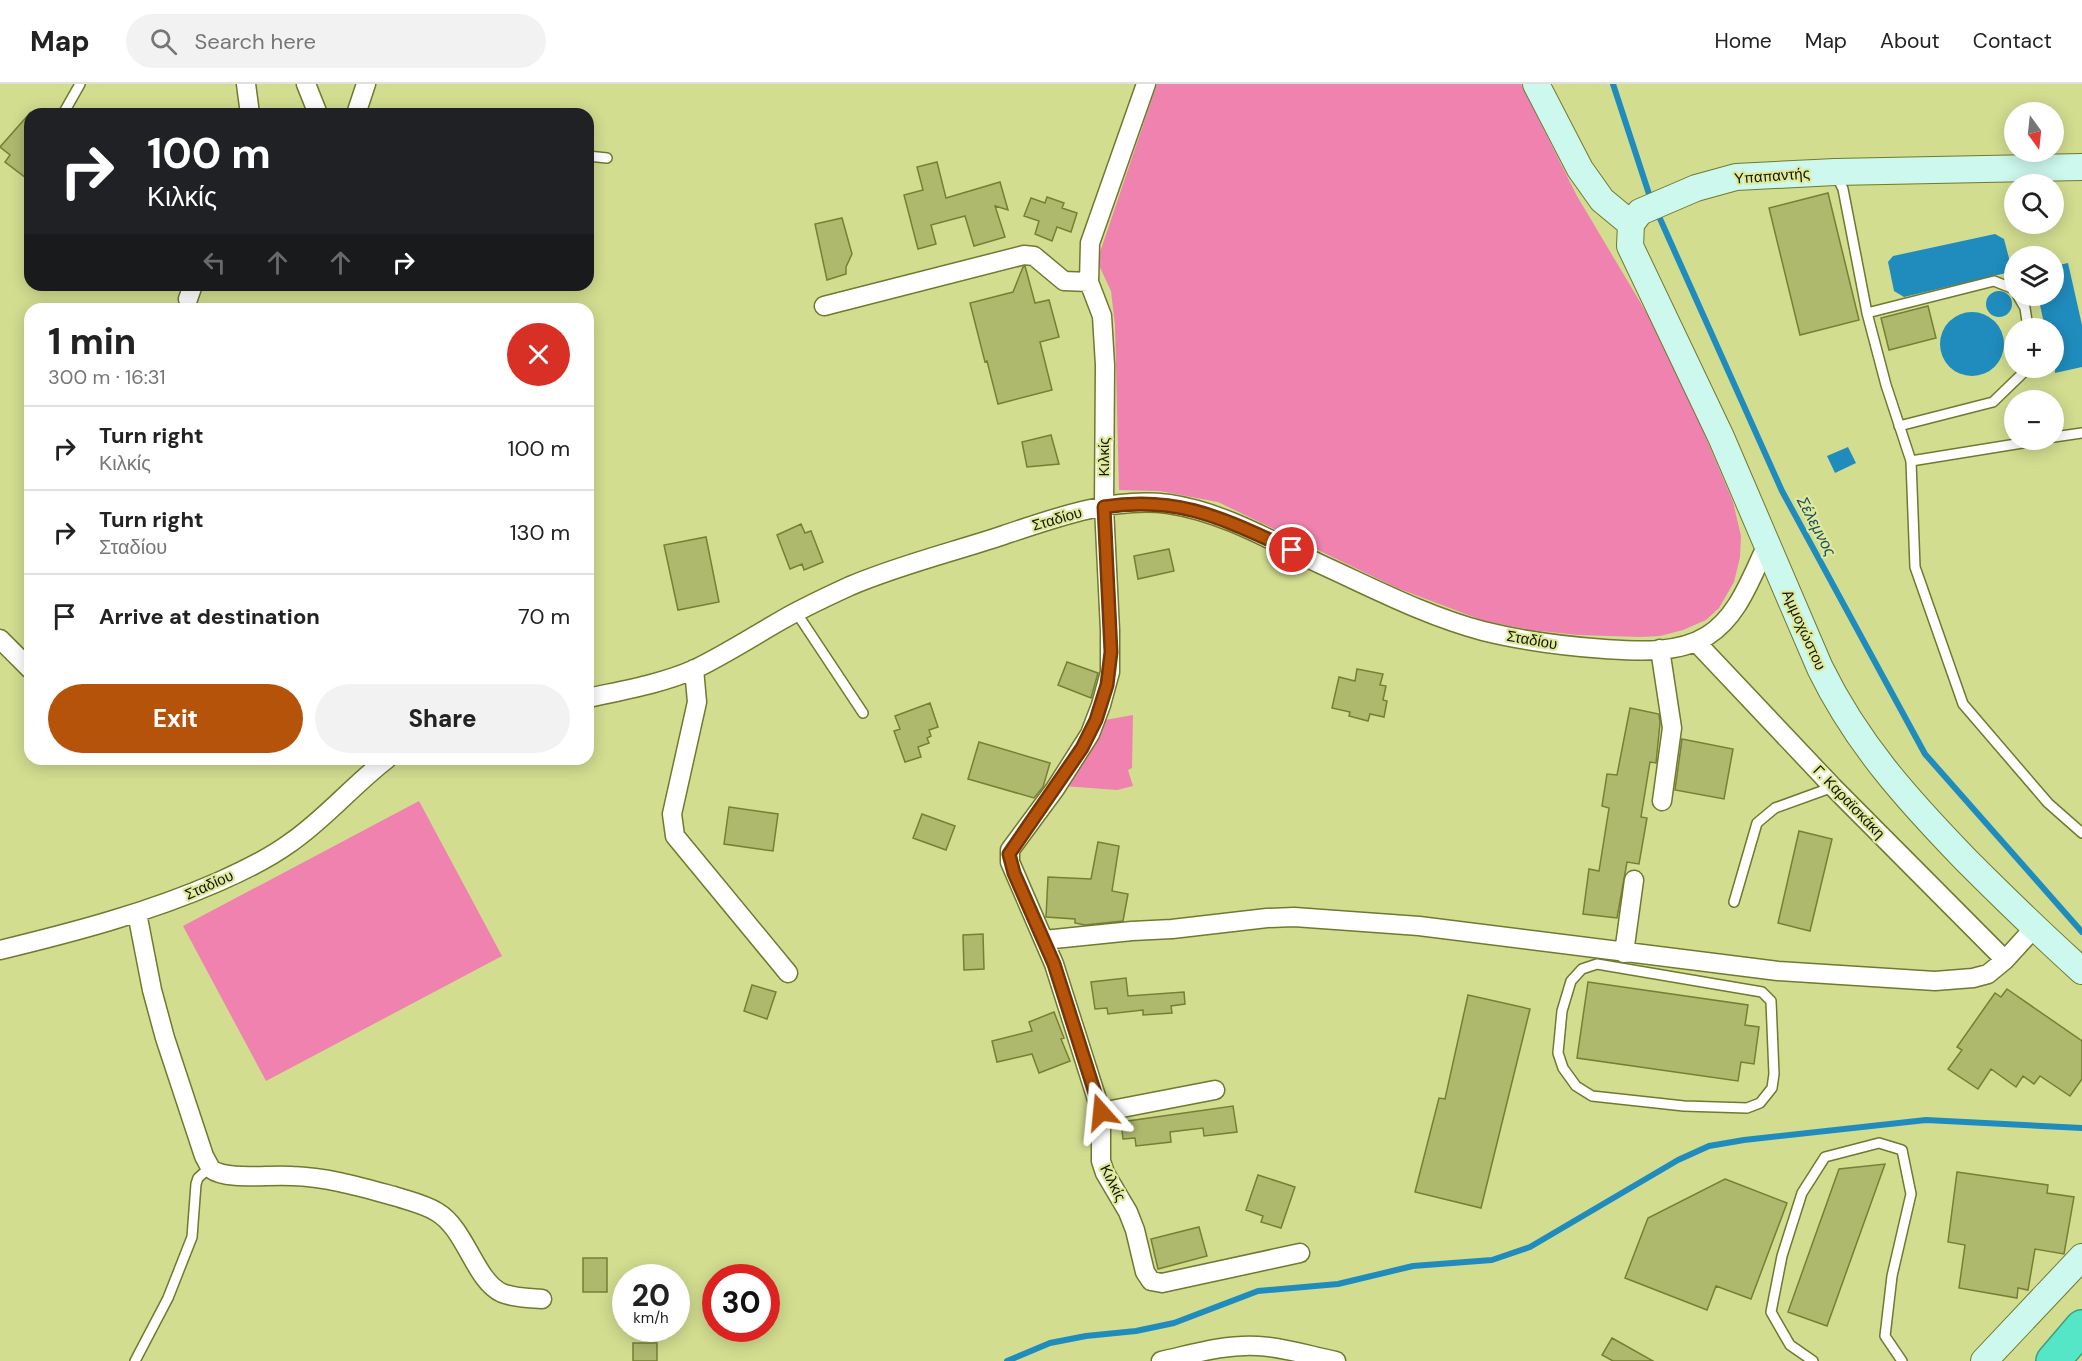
<!DOCTYPE html>
<html lang="en">
<head>
<meta charset="utf-8">
<style>
	:root { --surface:#fff; --page:#f2f2f2; --text:#222; --muted:#767676; --line:#e0e0e0; --accent:#b45309 }
	body { margin:0; font-family:"DM Sans",sans-serif; background:var(--page); color:var(--text); height:100vh; display:flex; flex-direction:column; font-size:22px; white-space:nowrap }
	* { box-sizing:border-box; margin:0 }
	p { font-size:20px; color:var(--muted) }
	.icon { flex:none; width:33px; height:33px; fill:none; stroke:currentColor; stroke-width:2; stroke-linecap:round; stroke-linejoin:round }
	.map { position:relative; flex:1; overflow:hidden }
	.details { position:absolute; left:24px; top:219px; width:570px; height:462px; display:flex; flex-direction:column; background:var(--surface); border-radius:18px; box-shadow:0 3px 15px #0003 }
	.details>* { flex:none }
	.hud { position:absolute; left:24px; top:24px; width:570px; height:183px; border-radius:18px; box-shadow:0 3px 15px #0003; background:#202124; color:#fff; overflow:hidden }
	.needle { width:39px; rotate:165deg }
	.buttons { position:absolute; left:2004px; top:18px; display:grid; gap:12px }
	.buttons a { display:grid; place-items:center; width:60px; height:60px; border-radius:50%; background:var(--surface); box-shadow:0 3px 15px #0003; font-size:30px }
	.speed { position:absolute; left:612px; top:1180px; display:flex; gap:12px; font-size:30px; font-weight:700; text-align:center }
	.speed>* { display:grid; place-content:center; width:78px; height:78px; border-radius:50%; background:var(--surface); box-shadow:0 3px 15px #0003; line-height:1 }
	.speed small { font-size:15px; font-weight:400 }
	.speed .limit { border:9px solid #d22; background:#fff; color:#111 }
	.pin { position:absolute; display:grid; place-items:center; width:51px; height:51px; color:#fff; margin:-26px; border:3px solid #fff; border-radius:50%; box-shadow:0 2px 6px #0007 }
	.me { position:absolute; width:66px; margin:-33px; rotate:342deg; stroke-linejoin:round; filter:drop-shadow(0 0 4px #0008) }
	.turn { display:flex; align-items:center; gap:21px; height:126px; padding:0 24px; font-size:27px }
	.turn .icon { width:78px; height:78px; stroke-width:2.5 }
	.turn b { display:block; font-size:42px; line-height:51px }
	.lanes { display:flex; align-items:center; height:57px; padding:0 24px; background:#0003; justify-content:center; gap:30px; direction:ltr }
	.lanes .off { opacity:.35 }
	.round { display:grid; place-items:center; flex:none; width:63px; height:63px; border-radius:32px; background:var(--page) }
	.head { display:flex; align-items:center; justify-content:space-between; height:102px; padding:0 24px }
	h1 { font-size:36px; font-weight:800; line-height:45px }
	.primary-button { display:flex; gap:12px; margin-top:auto; padding:12px 24px }
	.primary-button a { flex:1; height:69px; border-radius:36px; background:var(--accent); color:#fff; font-size:24px; font-weight:800; line-height:69px; text-align:center }
	.primary-button a+a { background:var(--page); color:var(--text) }
	ul { padding:0; list-style:none }
	li { display:flex; align-items:center; gap:18px; height:84px; padding:0 24px; border-top:2px solid var(--line) }
	li div { flex:1 }
	li b { display:block; font-size:22px }
	li em { font-style:normal }
	header { display:flex; align-items:center; gap:36px; box-sizing:border-box; height:84px; padding:0 30px; background:var(--surface); border-bottom:2px solid var(--line) }
	header strong { font-size:28px }
	nav { display:flex; gap:33px; margin-inline-start:auto; font-size:21px }
	.search { width:420px; height:54px; background:var(--page); display:flex; align-items:center; gap:15px; box-sizing:border-box; padding:0 21px; border-radius:33px; color:var(--muted); font-size:22px }
	.map>svg:first-child { display:block }
	.green { fill:#ef82ae }
	.water { fill:#208cbe }
	.lines { fill:none; stroke-linecap:round; stroke-linejoin:round }
	.stream { stroke:#208cbe; stroke-width:6 }
	.building { fill:#afb96e; stroke:#767f34; stroke-width:1.5 }
	.lane-casing { stroke:#70792e; stroke-width:12 }
	.street-casing { stroke:#70792e; stroke-width:21 }
	.secondary-casing { stroke:#70792e; stroke-width:28 }
	.highway-casing { stroke:#3e9e81; stroke-width:36 }
	.lane { stroke:#fff; stroke-width:9 }
	.street { stroke:#fff; stroke-width:18 }
	.secondary { stroke:#ccf8ee; stroke-width:26 }
	.highway { stroke:#54e6c6; stroke-width:33 }
	.route-casing { stroke:#753606; stroke-width:15 }
	.route { stroke:#b45309; stroke-width:10 }
	.labels { text-anchor:middle; stroke-width:4.5; stroke-linejoin:round; paint-order:stroke }
	.street-label { font-size:15px; fill:#141700; stroke:#dfea9d }
	.water-label { font-size:16px; font-style:italic; fill:#194e6a; stroke:#dfea9d }
</style>
</head>
<body>
<header>
<strong>Map</strong>
<div class="search"><svg class="icon" aria-label="search" viewBox="0 0 24 24"><circle cx="10" cy="10" r="6"/><path d="M15 15l6 6"/></svg>Search here</div>
<nav><a>Home</a><a>Map</a><a>About</a><a>Contact</a></nav>
</header>
<div class="map">
<svg width="2082" height="1277" viewBox="0 0 2082 1277">
	<rect width="100%" height="100%" fill="#d2dd90"/>
	<path class="green" d="M1157,0H1521L1577,112L1652,238L1695,328L1733,418L1741,452L1740,473L1734,498L1719,524L1706,536L1683,546L1660,552L1640,553L1578,551L1531,546L1484,537L1397,504L1218,418L1160,407L1119,406L1115,241L1111,207L1097,177Z
		M1133,631L1132,684L1128,686L1133,702L1117,706L1063,702L1105,636Z
		M419,717L502,872L266,997L183,842Z"/>
	<path class="water" d="M1995,150L2004,155L2011,182L2006,189L1904,213L1894,207L1888,178L1893,172Z
		M2068,179L2082,241V283L2055,289L2054,244H2045L2038,212H2054V182Z
		M1986 220a13 13 0 1 1 26 0a13 13 0 1 1-26 0Z
		M1940 260a32 32 0 1 1 64 0a32 32 0 1 1-64 0Z
		M1848,363L1856,379L1835,389L1827,372Z"/>
	<g class="lines">
		<path class="stream" d="M1613,0L1651,116
			M1657,128L1782,407L1925,670L2082,848
			M1007,1277L1050,1259L1086,1252L1136,1247L1174,1239L1258,1207L1338,1200L1413,1182L1492,1176L1530,1163L1678,1076L1709,1062L1744,1056L1926,1036L2082,1044"/>
	</g>
	<path class="building" d="M30,29V97L5,78L10,71L0,63Z
		M937,78L946,114L1000,98L1008,126L995,122L1005,153L974,162L965,132L931,141L936,160L918,165L904,111L923,106L917,83Z
		M1828,109L1859,236L1800,251L1769,124Z
		M1047,113L1064,119L1062,124L1077,129L1071,148L1057,143L1052,157L1035,150L1039,137L1024,132L1031,114L1045,119Z
		M842,134L852,170L846,183V190L827,196L815,140Z
		M1025,182L1035,219L1049,216L1059,253L1040,258L1052,306L998,320L987,277L985,278L970,219L1013,208L1023,183Z
		M1928,222L1936,254L1889,266L1881,234Z
		M1051,351L1059,380L1027,383L1022,358Z
		M801,440L805,449L811,447L823,478L804,486L802,480L790,485L777,451Z
		M706,453L719,518L678,526L664,461Z
		M1169,465L1174,487L1138,495L1134,472Z
		M1067,578L1098,589L1091,614L1058,601Z
		M1357,585L1383,590L1380,601L1386,602L1383,616L1387,617L1384,633L1370,630L1368,637L1349,632L1350,628L1332,624L1339,593L1355,597Z
		M930,619L938,643L929,646L931,652L927,654L929,659L918,663L921,673L905,678L894,647L900,645L895,632Z
		M1630,624L1659,630L1660,639L1656,679L1650,678L1641,733L1647,734L1639,780L1627,778L1617,834L1583,830L1589,785L1599,787L1609,724L1602,722L1607,690L1617,691Z
		M1682,655L1733,665L1724,715L1675,706Z
		M979,658L1050,679L1043,703L1034,714L968,695Z
		M729,723L778,730L773,767L724,760Z
		M922,730L955,742L946,766L913,754Z
		M1799,747L1832,755L1810,847L1778,839Z
		M1098,758L1119,762L1112,807L1128,810L1123,837L1085,841L1075,839V835L1046,833L1048,793L1091,795Z
		M983,850L984,885L964,886L963,851Z
		M1126,894L1128,912L1184,908L1185,920L1171,922L1172,929L1143,931V926L1108,930L1107,924L1095,925L1091,898Z
		M1588,898L1748,921L1745,941L1759,943L1754,980L1741,978L1738,997L1577,974Z
		M752,901L776,908L767,935L744,927Z
		M2007,905L2082,957V995L2070,1012L2040,992L2034,1000L2023,992L2016,1003L1991,985L1978,1005L1948,985L1962,966L1957,963L1995,909L2001,913Z
		M1468,911L1530,925L1481,1124L1415,1108L1439,1014L1445,1015Z
		M1054,928L1064,954L1061,955L1070,977L1039,989L1032,970L997,978L992,957L1032,947L1029,938Z
		M1233,1022L1237,1048L1204,1052L1203,1044L1170,1048L1171,1058L1136,1062L1135,1054L1123,1055L1121,1038Z
		M1885,1080L1827,1242L1788,1228L1839,1085Z
		M1957,1088L2048,1101L2047,1109L2074,1113L2064,1170L2035,1165L2028,1206L2018,1204L2017,1214L1959,1204L1965,1161L1948,1158Z
		M1258,1091L1295,1103L1281,1144L1261,1138L1263,1132L1246,1126Z
		M1725,1095L1787,1119L1751,1215L1716,1202L1707,1226L1625,1194L1648,1134Z
		M1199,1143L1207,1172L1158,1185L1151,1155Z
		M583,1174H607V1208H583Z
		M1612,1254L1653,1277H1613L1602,1271Z
		M633,1259H657V1277H633Z"/>
	<g class="lines">
		<defs>
			<path id="lane" d="M63,30L80,0
				M588,72L607,74
				M1836,91L1843,105L1867,229L1886,301L1911,377L1915,483L1963,620L2048,719L2082,749
				M2018,212L2025,224L2028,244
				M1867,229L1994,197L2014,205
				M1899,342L1993,318L2025,287V284
				M2054,353L2082,349
				M1911,377L2041,356
				M796,528L863,629
				M1734,818L1757,739L1775,724L1833,703
				M1597,880L1762,908L1771,917L1774,990L1772,1004L1760,1019L1747,1024L1684,1022L1592,1012L1576,1002L1563,984L1558,969L1562,927L1571,897L1582,885Z
				M135,1277L168,1214L192,1153L196,1100L198,1094L209,1084
				M1813,1277L1790,1261L1771,1228L1782,1172L1802,1109L1825,1073L1879,1059L1902,1066L1911,1110L1892,1192L1885,1252L1902,1277"/>
			<path id="street" d="M246,0L250,30
				M306,0L318,30
				M1146,0L1090,159L1089,198L1102,232L1105,281L1104,423L1110,546V588L1101,621L1090,650L1055,705L1010,766V778L1054,880L1101,1028V1077L1105,1089L1128,1128L1135,1146L1145,1188L1151,1197L1162,1199L1300,1169
				M356,30L366,0
				M188,215L193,201
				M824,222L1024,171L1034,172L1064,197L1089,198
				M0,555L30,585
				M1696,558L1833,703L2005,876
				M1660,565L1672,644L1662,717
				M694,585L697,618L672,730L675,752L788,889
				M588,614C624,606 661,600 695,585C724,571 752,553 780,537C802,524 826,513 850,502C899,481 953,468 1004,451C1057,433 1113,413 1169,420C1223,428 1272,457 1320,480C1373,504 1426,532 1483,547C1523,557 1564,562 1605,565C1638,567 1678,570 1707,552C1739,532 1751,493 1767,461
				M137,829L152,906L165,954L204,1072L211,1085C227,1097 271,1090 292,1092C327,1093 361,1103 394,1112C409,1117 424,1120 437,1128C466,1145 475,1197 502,1209C514,1214 529,1214 542,1215
				M1044,856L1132,847L1172,845L1267,834L1294,833L1419,842L1778,887L1935,897L1973,894L1988,890L2005,876L2034,844
				M0,866C74,848 147,829 218,798C243,787 268,775 290,759C325,735 353,701 387,675
				M1624,869L1634,796
				M1101,1028L1215,1006
				M1161,1277C1193,1270 1225,1260 1258,1262C1284,1263 1310,1272 1336,1277"/>
			<path id="secondary" d="M1536,0L1580,85L1602,116L1631,140L1640,128L1696,104L1736,93L1835,88L2082,83
				M1631,140L1630,162L1721,353L1820,584C1857,660 1908,716 1966,776C2004,814 2042,851 2082,887
				M1984,1277L2082,1173"/>
			<path id="highway" d="M2053,1277L2082,1243"/>
		</defs>
		<use href="#lane" class="lane-casing"/>
		<use href="#street" class="street-casing"/>
		<use href="#secondary" class="secondary-casing"/>
		<use href="#highway" class="highway-casing"/>
		<use href="#lane" class="lane"/>
		<use href="#street" class="street"/>
		<use href="#secondary" class="secondary"/>
		<use href="#highway" class="highway"/>
	</g>
	<g class="lines">
		<defs>
			<path id="route" d="M1101,1028L1054,880L1014,789L1009,770L1082,664L1096,636L1107,601L1111,568L1104,423C1180,411 1225,436 1292,466"/>
		</defs>
		<use href="#route" class="route-casing"/>
		<use href="#route" class="route"/>
	</g>
	<g class="labels">
		<g class="street-label">
			<text transform="translate(1772 92) rotate(-4)" y="5">Υπαπαντής</text>
			<text transform="translate(1104 373) rotate(-90)" y="5">Κιλκίς</text>
			<text transform="translate(1057 435) rotate(-16)" y="5">Σταδίου</text>
			<text transform="translate(1804 546) rotate(66)" y="5">Αμμοχώστου</text>
			<text transform="translate(1532 556) rotate(10)" y="5">Σταδίου</text>
			<text transform="translate(1849 718) rotate(46)" y="5">Γ. Καραϊσκάκη</text>
			<text transform="translate(209 801) rotate(-24)" y="5">Σταδίου</text>
			<text transform="translate(1113 1099) rotate(63)" y="5">Κιλκίς</text>
		</g>
		<g class="water-label">
			<text transform="translate(1817 442) rotate(62)" y="6">Σέλεμνος</text>
		</g>
	</g>
</svg>
<div class="buttons">
<a><svg class="needle" viewBox="-14 -14 28 28"><path d="M0-13l5 13h-10z" fill="#e53935"/><path d="M0 13l5-13h-10z" fill="#767676"/></svg></a>
<a><svg class="icon" aria-label="search" viewBox="0 0 24 24"><circle cx="10" cy="10" r="6"/><path d="M15 15l6 6"/></svg></a>
<a><svg class="icon" aria-label="layers" viewBox="0 0 24 24"><path d="M12 4l9 5-9 5-9-5zM3 14l9 5 9-5"/></svg></a>
<a>+</a>
<a>−</a>
</div>
<div class="speed"><div>20<small>km/h</small></div><div class="limit">30</div></div>
<div class="pin" style="left:1292px;top:466px;background:#d93025"><svg class="icon" aria-label="arrive" viewBox="0 0 24 24"><path d="M6 21V4h12l-3 4 3 4H6"/></svg></div>
<svg class="me" style="left:1101px;top:1028px" viewBox="-20 -20 40 40"><path d="M0-17L14 15 0 8-14 15z" fill="#b45309" stroke="#fff" stroke-width="4"/></svg>
<div class="hud">
<div class="turn"><svg class="icon" aria-label="right" viewBox="0 0 24 24"><path d="M7 20v-9h11M14 6l5 5-5 5"/></svg><div><b>100 m</b>Κιλκίς</div></div>
<div class="lanes"><svg class="icon off" aria-label="left" viewBox="0 0 24 24"><path d="M17 20v-9H6M10 6l-5 5 5 5"/></svg><svg class="icon off" aria-label="ahead" viewBox="0 0 24 24"><path d="M12 20V5M6 11l6-6 6 6"/></svg><svg class="icon off" aria-label="ahead" viewBox="0 0 24 24"><path d="M12 20V5M6 11l6-6 6 6"/></svg><svg class="icon" aria-label="right" viewBox="0 0 24 24"><path d="M7 20v-9h11M14 6l5 5-5 5"/></svg></div>
</div>
<section class="details">
<div class="head"><div><h1>1 min</h1><p>300 m · 16:31</p></div><a class="round" style="background:#d93025;color:#fff"><svg class="icon" aria-label="close" viewBox="0 0 24 24"><path d="M6 6l12 12M18 6L6 18"/></svg></a></div>
<ul>
<li><svg class="icon" aria-label="right" viewBox="0 0 24 24"><path d="M7 20v-9h11M14 6l5 5-5 5"/></svg><div><b>Turn right</b><p>Κιλκίς</p></div><em>100 m</em></li>
<li><svg class="icon" aria-label="right" viewBox="0 0 24 24"><path d="M7 20v-9h11M14 6l5 5-5 5"/></svg><div><b>Turn right</b><p>Σταδίου</p></div><em>130 m</em></li>
<li><svg class="icon" aria-label="arrive" viewBox="0 0 24 24"><path d="M6 21V4h12l-3 4 3 4H6"/></svg><div><b>Arrive at destination</b></div><em>70 m</em></li>
</ul>
<div class="primary-button"><a>Exit</a><a>Share</a></div>
</section>
</div>
</body>
</html>
